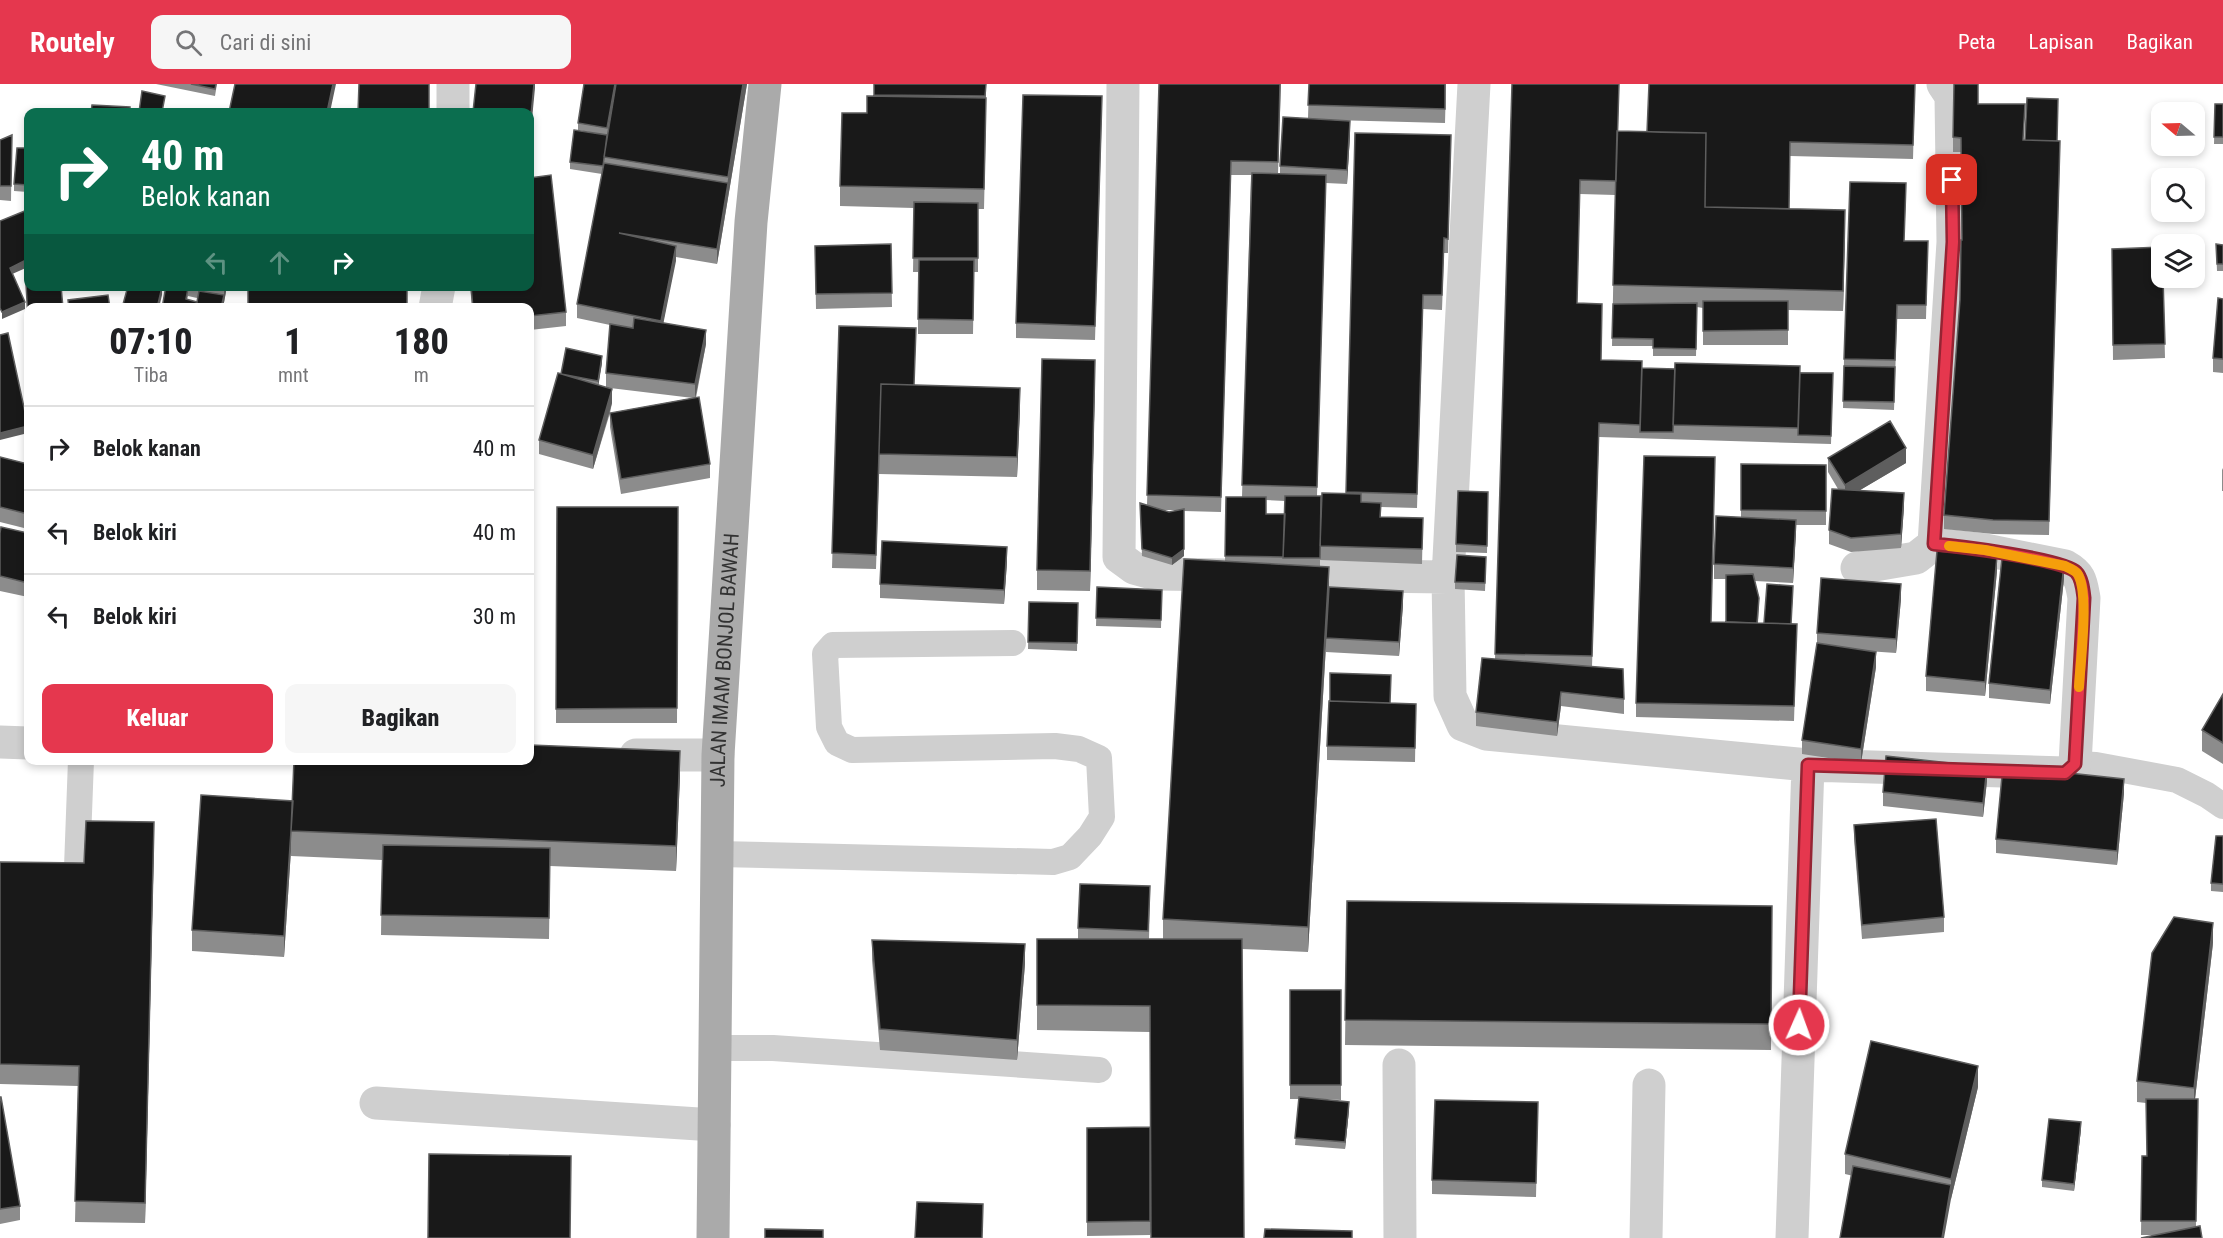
<!DOCTYPE html>
<html lang="id">
<head>
<meta charset="utf-8">
<style>
	:root { --surface:#fff; --page:#f6f6f6; --text:#202124; --muted:#757577; --line:#e0e0e0; --accent:#e5374e }
	body { margin:0; font-family:"Roboto Condensed",sans-serif; background:var(--page); color:var(--text); height:100vh; display:flex; flex-direction:column; font-size:22px; white-space:nowrap }
	* { box-sizing:border-box; margin:0 }
	p { font-size:20px; color:var(--muted) }
	.icon { flex:none; width:33px; height:33px; fill:none; stroke:currentColor; stroke-width:2; stroke-linecap:round; stroke-linejoin:round }
	.map { position:relative; flex:1; overflow:hidden }
	.sheet { position:absolute; left:24px; top:219px; width:510px; height:462px; display:flex; flex-direction:column; background:var(--surface); border-radius:12px; box-shadow:0 3px 9px #0003 }
	.sheet>* { flex:none }
	.hud { position:absolute; left:24px; top:24px; width:510px; height:183px; border-radius:12px; box-shadow:0 3px 9px #0003; background:#0b6e4f; color:#fff; overflow:hidden }
	.needle { width:39px; rotate:289deg }
	.buttons { position:absolute; left:2151px; top:18px; display:grid; gap:12px }
	.buttons a { display:grid; place-items:center; width:54px; height:54px; border-radius:12px; background:var(--surface); box-shadow:0 3px 9px #0003; font-size:30px }
	.pin { position:absolute; display:grid; place-items:center; width:51px; height:51px; color:#fff; margin:-26px; border-radius:12px; box-shadow:0 3px 9px #0006 }
	.me { position:absolute; width:66px; margin:-33px; rotate:2deg; stroke-linejoin:round; filter:drop-shadow(0 0 4px #0008) }
	.turn { display:flex; align-items:center; gap:21px; height:126px; padding:0 18px; font-size:27px }
	.turn .icon { width:78px; height:78px; stroke-width:2.5 }
	.turn b { display:block; font-size:42px; line-height:51px }
	.lanes { display:flex; align-items:center; height:57px; padding:0 18px; background:#0003; justify-content:center; gap:30px; direction:ltr }
	.lanes .off { opacity:.35 }
	.eta { display:flex; justify-content:space-evenly; align-items:center; height:102px; text-align:center }
	.eta b { font-size:36px; font-weight:800; line-height:42px }
	.primary-button { display:flex; gap:12px; margin-top:auto; padding:12px 18px }
	.primary-button a { flex:1; height:69px; border-radius:12px; background:var(--accent); color:#fff; font-size:24px; font-weight:800; line-height:69px; text-align:center }
	.primary-button a+a { background:var(--page); color:var(--text) }
	ul { padding:0; list-style:none }
	li { display:flex; align-items:center; gap:18px; height:84px; padding:0 18px; border-top:2px solid var(--line) }
	li div { flex:1 }
	li b { display:block; font-size:22px }
	li em { font-style:normal }
	header { display:flex; align-items:center; gap:36px; box-sizing:border-box; height:84px; padding:0 30px; background:var(--accent); color:#fff }
	header strong { font-size:28px }
	nav { display:flex; gap:33px; margin-inline-start:auto; font-size:21px }
	.search { width:420px; height:54px; background:var(--page); display:flex; align-items:center; gap:15px; box-sizing:border-box; padding:0 21px; border-radius:12px; color:var(--muted); font-size:22px }
	.map>svg:first-child { display:block }
	.lines { fill:none; stroke-linecap:round; stroke-linejoin:round }
	.service { stroke:#cfcfcf; stroke-width:26 }
	.minor { stroke:#cfcfcf; stroke-width:33 }
	.primary { stroke:#aaa; stroke-width:33 }
	.wall { fill:#8c8c8c; fill-rule:evenodd }
	.shaded-wall { fill:#5e5e5e }
	.building { fill:#191919; stroke:#5e5e5e; stroke-width:1.5 }
	.route-casing { stroke:#952433; stroke-width:15 }
	.route { stroke:#e5374e; stroke-width:10 }
	.slow { stroke:#f59e0b; stroke-width:10 }
	.labels { text-anchor:middle; stroke-width:6; stroke-linejoin:round; paint-order:stroke }
	.street-label { font-size:21px; fill:#323232; stroke:#fff }
</style>
</head>
<body>
<header>
<strong>Routely</strong>
<div class="search"><svg class="icon" aria-label="search" viewBox="0 0 24 24"><circle cx="10" cy="10" r="6"/><path d="M15 15l6 6"/></svg>Cari di sini</div>
<nav><a>Peta</a><a>Lapisan</a><a>Bagikan</a></nav>
</header>
<div class="map">
<svg width="2223" height="1154" viewBox="0 0 2223 1154">
	<rect width="100%" height="100%" fill="#fff"/>
	<g class="lines">
		<path class="service" d="M2075,680L2096,681L2177,696L2207,711L2223,722
			M718,770L1053,778L1070,773L1090,752L1102,733L1099,674L1079,665L1055,662L852,666L837,659L829,643L825,570L833,561L1013,559
			M77,783L81,676
			M715,964H773L1099,986"/>
		<path class="minor" d="M1123,0L1119,473L1134,484L1156,490L1228,491
			M1474,0L1448,493L1450,612L1463,641L1486,650L1808,681L2065,689L2075,680L2084,514C2081,497 2081,491 2065,482L1985,466L1934,460
			M453,28V0
			M435,224L439,202
			M1857,484L1916,474L1934,460L1953,158L1951,12L1943,0
			M1285,491L1448,493
			M0,658L28,659
			M636,671H718
			M1399,981L1400,1154
			M376,1019L714,1041
			M1646,1154L1649,1001
			M1792,1154L1808,681"/>
		<path class="primary" id="s1" d="M713,1154L718,671L751,138L765,0"/>
	</g>
	<path class="wall" d="M156,0H217L215,12Z
		M747,0L717,180L676,173L663,239L706,260L696,314L710,380V394L621,410L610,343V329L593,385L539,370V356L561,290L602,279L598,301L606,303V289L610,241L577,234V220L602,90L570,85V78L605,51L578,46V39ZM610,304L693,314L610,329L612,319Z
		M986,0V35L984,125H978V188H974L973,250H918V188H913L914,124L840,122V102L867,29L874,12Z
		M1159,0H1281L1278,90H1280V82L1308,34L1309,0H1446L1445,39L1332,36L1350,51L1347,100L1326,99L1317,412L1320,461L1346,409L1355,49L1451,65L1448,169H1444L1442,226L1423,225L1417,424L1381,423V433L1423,434L1422,480L1320,476V464V482L1288,481L1329,503L1403,521L1399,572L1326,568V562L1308,868L1242,865L1150,1151L1087,1152V1044L1150,1043V948L1037,946V921L1078,855V844L1150,816L1149,855H1163V835L1225,478L1226,413H1242L1251,91H1231L1221,428L1184,427V472L1172,481L1142,472L1140,419L1147,421ZM1266,416L1285,417L1284,430H1266ZM1162,426H1177L1169,428Z
		M1512,0H1619L1618,47L1647,48L1915,0L1913,75L1790,72L1789,125L1845,147L1843,227L1788,226V261H1703V224L1697,223L1696,272H1653V262H1612L1615,111L1580,110L1577,219L1601,276L1642,284L1833,289L1831,360L1599,353L1592,583L1624,615V630L1561,622L1557,652L1476,642V628L1495,575Z
		M1978,20L2024,56L2057,57L2060,72L2049,451L1993,450L1944,445V431L1960,216L1962,156L1961,68H1953V53Z
		M2215,20H2223V60H2214Z
		M1102,27L1095,256L1016,254V239Z
		M12,51L11,117L0,116V56Z
		M28,64V108L14,107V100Z
		M1906,113L1904,157H1928L1926,235H1897L1894,326L1843,324L1844,275Z
		M891,160L892,223L816,225L815,162Z
		M2216,160L2223,161V187H2217Z
		M2112,165L2163,194L2165,274L2113,276Z
		M128,202H227L223,224H162L165,207H162V211ZM188,212L197,214V218L187,216Z
		M470,202H530L566,228V242L530,246V224H472Z
		M2223,215V289L2213,288V274Z
		M839,242L915,301L1020,325L1017,393L879,390L876,485L832,484Z
		M25,266H28V319H25Z
		M1095,297L1090,507L1037,506V486Z
		M0,373L28,380V445L0,438Z
		M1828,374L1906,379L1860,406L1904,423L1901,464L1851,468L1829,460V446L1838,405L1828,388Z
		M1741,380L1826,381V441H1796L1793,499L1755,497L1759,521L1758,539H1764L1793,510L1791,540H1797L1794,637L1636,633V619L1711,538H1726V495H1714V480L1741,433Z
		M2223,384V407H2222V386Z
		M1488,408L1487,469L1456,468V460Z
		M557,423H678L677,639H556Z
		M0,449H28V513L0,507Z
		M1007,478L1004,520L880,514V500Z
		M1486,481L1485,507L1455,505V498Z
		M1997,487L1985,612L1926,607V592Z
		M2064,495L2050,620L1989,614V599Z
		M1097,503L1162,506L1161,544L1096,542Z
		M1901,515L1896,569L1867,567L1876,583L1861,679L1802,670V656L1817,562V549Z
		M1029,518L1078,519L1077,567L1028,565Z
		M2223,610V680L2202,667V646Z
		M1390,619L1416,620L1415,678L1327,676V662Z
		M680,692L676,787L550,782L549,855L381,851L382,776L291,772V766L284,873L192,867V846L293,717Z
		M1987,697L1983,733L1883,722V708Z
		M2124,709L2117,781L1996,769V755Z
		M1854,741L1944,833V848L1862,855L1854,755Z
		M2223,752V808L2211,807V799Z
		M154,759L145,1139L75,1138L78,1002L0,1000V778L84,779Z
		M1347,817L1772,822L1771,966L1345,961Z
		M872,856L1025,880L1017,976L880,966L872,876Z
		M2213,859L2195,1015L2196,1143L2156,1151H2141L2142,1072H2147L2146,1019L2137,1018V997Z
		M1290,906H1341V1016L1321,1015L1349,1026L1345,1065L1295,1061L1299,1015H1290Z
		M1978,1003L1951,1115L1845,1090V1070Z
		M0,1013L20,1122V1136L0,1140Z
		M1538,1018L1536,1113L1432,1110V1096Z
		M2081,1045L2074,1107L2042,1103V1096Z"/>
	<path class="shaded-wall" d="M333,0H336L330,28H327Z
		M534,0H535V4L530,56V41Z
		M743,0H747L717,180V165Z
		M1350,37V51L1347,100V86Z
		M1845,126V147L1843,227V207Z
		M676,162V177L661,251V237Z
		M28,175V183L10,191V184Z
		M69,202H78L69,205Z
		M224,202H227L223,224H221L224,211Z
		M162,203V211L159,224H157Z
		M25,218V225L2,235V228Z
		M706,246V260L695,315V300Z
		M602,272V279L598,304V297Z
		M1095,276V297L1090,507V487Z
		M1020,304V325L1017,393V373Z
		M612,305V319L593,385V371Z
		M28,342V349L0,356V349Z
		M1906,364V379L1845,415V401Z
		M1904,409V423L1901,464V450Z
		M1796,436V450L1793,499V484Z
		M1007,463V478L1004,520V506Z
		M1184,465V472L1172,481V474Z
		M1997,472V487L1985,612V598Z
		M2064,480V495L2050,620V606Z
		M1329,483V509L1308,868V843Z
		M1901,500V515L1896,569V555Z
		M1403,507V521L1399,572V558Z
		M1876,568V583L1861,679V665Z
		M1561,608V622L1557,652V638Z
		M680,667V692L676,787V762Z
		M1987,683V697L1983,733V719Z
		M2124,695V709L2117,781V767Z
		M154,738V759L145,1139V1119Z
		M291,747V766L284,873V852Z
		M2213,839V859L2194,1024V1004Z
		M1025,860V880L1017,976V956Z
		M1978,982V1003L1951,1115L1944,1154H1942L1951,1101V1095Z
		M1349,1018V1026L1345,1065V1058Z
		M2081,1038V1045L2074,1107V1100Z"/>
	<path class="building" d="M191,0H216L215,5Z
		M235,0H333L327,28H229Z
		M359,0H429V28H358Z
		M476,0H534L530,41V28H473Z
		M584,0H615L607,44L578,39Z
		M616,0H743L728,93L604,73Z
		M874,0H986L985,12L874,11Z
		M1159,0H1280L1278,78L1231,77L1221,413L1147,411Z
		M1309,0H1445V25L1308,21Z
		M1512,0H1619L1616,97L1580,96L1577,219L1602,220L1601,276L1642,277L1640,341L1599,339L1592,572L1495,570Z
		M1649,0H1915L1913,61L1790,58L1789,125L1705,123L1706,49L1647,48Z
		M1954,0H1978V20H2025L2023,56L2060,57L2049,437L1993,436L1944,431L1960,216L1961,156H1962L1961,54L1953,53Z
		M142,7L165,12L162,28H139Z
		M1023,11L1102,12L1095,242L1016,239Z
		M867,12L986,14L984,105L840,102L842,29H867Z
		M2027,14L2058,15L2057,57L2025,56Z
		M2215,20H2223V53H2214Z
		M92,21L130,23V28H91Z
		M1283,33L1350,37L1347,86L1280,82Z
		M574,46L607,51L603,82L570,78Z
		M1617,47L1706,49L1705,123L1845,126L1843,207L1613,201Z
		M1355,49L1451,51L1448,155L1444,154L1442,211H1423L1417,410L1346,408Z
		M12,51L11,102H0V56Z
		M17,64H28V101L14,100Z
		M604,79L728,99L717,165L619,149L676,162L661,237L577,220Z
		M1252,89L1326,91L1317,403L1242,401Z
		M551,91L566,228L530,232V224H473L471,202H530V94Z
		M1850,98L1906,99L1904,157H1928L1926,221H1897L1895,276L1844,275Z
		M914,118L978,119V174H913Z
		M27,126L28,130V175L10,184L25,218L2,228L0,224V137Z
		M891,160L892,209L816,210L815,162Z
		M2216,160L2223,161V180H2217Z
		M2162,163V194H2163L2165,260L2113,261L2112,165Z
		M919,176H974L973,236L918,235Z
		M26,200H28V202H61L63,224H28V235Z
		M128,202H159L162,203L157,224H122Z
		M166,202H178L188,204L186,215L197,218L199,207L224,211L221,224H162Z
		M248,202H407V224H248Z
		M108,211L110,224H69L68,216Z
		M2218,214L2223,215V275L2213,274Z
		M1703,217H1788V246L1703,247Z
		M1697,219L1696,265L1653,264V255L1612,254L1613,220Z
		M634,234L706,246L695,300L606,289L610,240L633,244Z
		M839,242L916,244L914,301L881,300L876,471L832,469Z
		M8,249L28,342L0,349V251Z
		M566,264L602,272L598,297L561,290Z
		M25,266H28V305H25Z
		M1042,275L1095,276L1090,487L1037,486Z
		M1675,279L1800,282L1798,344L1673,341Z
		M1844,282L1895,283L1894,318L1843,317Z
		M1642,284L1675,285L1673,348H1640Z
		M558,289L612,305L593,371L539,356Z
		M1800,289H1833L1831,352L1798,351Z
		M881,300L1020,304L1017,373L879,370Z
		M699,313L710,380L621,395L610,329Z
		M1890,337L1906,364L1845,401L1828,374Z
		M1644,372L1715,373L1711,538L1797,540L1794,622L1636,619Z
		M0,373L28,380V430L0,423Z
		M1741,380L1826,381V427L1741,426Z
		M1832,405L1904,409L1901,450L1851,454L1829,446Z
		M1458,407L1488,408L1487,462L1456,460Z
		M1322,409L1361,410V418L1381,419L1380,433L1423,434L1422,465L1320,462Z
		M1285,412H1321L1320,474H1283Z
		M1226,413H1266V430H1285L1283,473L1225,472Z
		M1140,419L1169,428L1184,425V465L1172,474L1142,465Z
		M557,423H678L677,624L556,625Z
		M1716,432L1796,436L1793,484L1714,480Z
		M1,443L28,449V499L0,492V449Z
		M882,457L1007,463L1004,506L880,500Z
		M1937,467L1997,472L1985,598L1926,592Z
		M1457,471L1486,473L1485,499L1455,498Z
		M2002,474L2064,480L2050,606L1989,599Z
		M1184,475L1329,483L1308,843L1163,835Z
		M1753,490L1759,514L1757,539L1726,538V491Z
		M1821,494L1901,500L1896,555L1817,549Z
		M1767,500L1793,502L1791,540L1764,539Z
		M1097,503L1162,506L1161,536L1096,534Z
		M1329,503L1403,507L1399,558L1326,554Z
		M1029,518L1078,519L1077,559L1028,558Z
		M1817,559L1876,568L1861,665L1802,656Z
		M1482,574L1623,585L1624,615L1561,608L1557,638L1476,628Z
		M1330,589L1391,591L1390,619L1330,617Z
		M2223,610V659L2202,646Z
		M1329,617L1416,620L1415,664L1327,662Z
		M530,661L680,667L676,762L291,747L294,676H530Z
		M1886,672L1987,683L1983,719L1883,708Z
		M2003,682L2124,695L2117,767L1996,755Z
		M201,711L293,717L284,852L192,846Z
		M1936,735L1944,833L1862,841L1854,741Z
		M86,737L154,738L145,1119L75,1117L79,982L0,980V778L84,779Z
		M2216,752H2223V800L2211,799Z
		M383,761L550,764L549,834L381,831Z
		M1080,800L1150,802L1148,847L1078,844Z
		M1347,817L1772,822L1771,940L1345,936Z
		M2174,833L2213,839L2194,1004L2137,997L2152,869Z
		M1037,855H1242L1244,1154H1151L1150,922L1037,921Z
		M872,856L1025,860L1017,956L880,945Z
		M1290,906H1341V1001H1290Z
		M1871,957L1978,982L1951,1095L1845,1070Z
		M0,1013H1L20,1122L0,1125Z
		M1299,1013L1349,1018L1345,1058L1295,1054Z
		M2146,1015H2198L2196,1137H2141L2142,1072H2147Z
		M1435,1016L1538,1018L1536,1099L1432,1096Z
		M2049,1035L2081,1038L2074,1100L2042,1096Z
		M1150,1043V1137L1087,1138V1044Z
		M429,1070L571,1072L570,1154H428Z
		M1853,1082L1951,1101L1942,1154H1840Z
		M917,1118L983,1120L982,1154H915Z
		M2200,1142L2202,1154H2141Z
		M765,1145L823,1146V1154H765Z
		M1265,1145L1352,1147V1154H1264Z"/>
	<g class="lines">
		<defs>
			<path id="route" d="M1799,941L1808,681L2065,689L2075,680L2084,514C2083,506 2082,494 2076,488C2063,475 1957,462 1934,460L1953,158L1952,96"/>
		</defs>
		<use href="#route" class="route-casing"/>
		<use href="#route" class="route"/>
		<path class="slow" d="M1949,462L1985,466L2065,482C2069,484 2074,486 2077,489C2090,506 2080,580 2079,603"/>
	</g>
	<g class="labels">
		<g class="street-label">
			<text dy="7" stroke="none"><textPath href="#s1" startOffset="578">JALAN IMAM BONJOL BAWAH</textPath></text>
		</g>
	</g>
</svg>
<div class="buttons">
<a><svg class="needle" viewBox="-14 -14 28 28"><path d="M0-13l5 13h-10z" fill="#e53935"/><path d="M0 13l5-13h-10z" fill="#757577"/></svg></a>
<a><svg class="icon" aria-label="search" viewBox="0 0 24 24"><circle cx="10" cy="10" r="6"/><path d="M15 15l6 6"/></svg></a>
<a><svg class="icon" aria-label="layers" viewBox="0 0 24 24"><path d="M12 4l9 5-9 5-9-5zM3 14l9 5 9-5"/></svg></a>
</div>
<div class="pin" style="left:1952px;top:96px;background:#d93025"><svg class="icon" aria-label="arrive" viewBox="0 0 24 24"><path d="M6 21V4h12l-3 4 3 4H6"/></svg></div>
<svg class="me" style="left:1799px;top:941px" viewBox="-20 -20 40 40"><circle r="17" fill="#e5374e" stroke="#fff" stroke-width="3"/><path d="M0-11L8 9 0 5-8 9z" fill="#fff"/></svg>
<div class="hud">
<div class="turn"><svg class="icon" aria-label="right" viewBox="0 0 24 24"><path d="M7 20v-9h11M14 6l5 5-5 5"/></svg><div><b>40 m</b>Belok kanan</div></div>
<div class="lanes"><svg class="icon off" aria-label="left" viewBox="0 0 24 24"><path d="M17 20v-9H6M10 6l-5 5 5 5"/></svg><svg class="icon off" aria-label="ahead" viewBox="0 0 24 24"><path d="M12 20V5M6 11l6-6 6 6"/></svg><svg class="icon" aria-label="right" viewBox="0 0 24 24"><path d="M7 20v-9h11M14 6l5 5-5 5"/></svg></div>
</div>
<section class="sheet">
<div class="eta">
<div><b>07:10</b><p>Tiba</p></div>
<div><b>1</b><p>mnt</p></div>
<div><b>180</b><p>m</p></div>
</div>
<ul>
<li><svg class="icon" aria-label="right" viewBox="0 0 24 24"><path d="M7 20v-9h11M14 6l5 5-5 5"/></svg><div><b>Belok kanan</b></div><em>40 m</em></li>
<li><svg class="icon" aria-label="left" viewBox="0 0 24 24"><path d="M17 20v-9H6M10 6l-5 5 5 5"/></svg><div><b>Belok kiri</b></div><em>40 m</em></li>
<li><svg class="icon" aria-label="left" viewBox="0 0 24 24"><path d="M17 20v-9H6M10 6l-5 5 5 5"/></svg><div><b>Belok kiri</b></div><em>30 m</em></li>
</ul>
<div class="primary-button"><a>Keluar</a><a>Bagikan</a></div>
</section>
</div>
</body>
</html>
